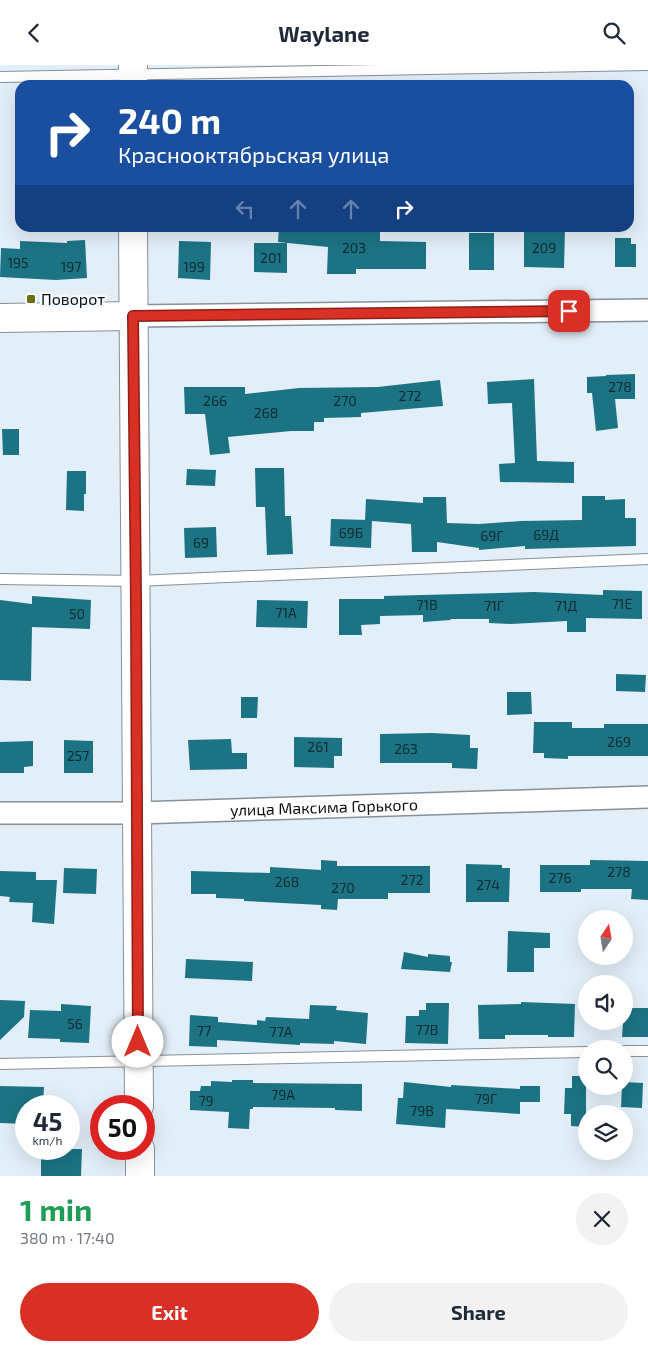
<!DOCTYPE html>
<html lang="en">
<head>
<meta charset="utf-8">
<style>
	:root { --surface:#fff; --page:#f2f2f3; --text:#1f2937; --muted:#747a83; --accent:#d93025 }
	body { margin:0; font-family:"Exo 2",sans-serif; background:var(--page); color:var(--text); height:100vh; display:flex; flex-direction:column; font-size:19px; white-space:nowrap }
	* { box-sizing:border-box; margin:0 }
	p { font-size:16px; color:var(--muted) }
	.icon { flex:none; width:28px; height:28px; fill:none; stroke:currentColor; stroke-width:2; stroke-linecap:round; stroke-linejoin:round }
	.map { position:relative; height:1111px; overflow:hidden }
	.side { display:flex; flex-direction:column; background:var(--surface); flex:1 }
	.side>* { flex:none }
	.top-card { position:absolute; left:15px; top:15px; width:619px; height:152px; border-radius:15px; box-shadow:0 5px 20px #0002; background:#1a4fa0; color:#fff; overflow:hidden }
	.needle { width:32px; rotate:12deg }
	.tools { position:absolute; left:578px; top:845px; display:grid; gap:10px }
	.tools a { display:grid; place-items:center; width:55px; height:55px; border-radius:50%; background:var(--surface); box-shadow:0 5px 20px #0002; font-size:25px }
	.speed { position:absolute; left:15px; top:1030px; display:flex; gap:10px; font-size:25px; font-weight:700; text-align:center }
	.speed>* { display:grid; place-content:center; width:65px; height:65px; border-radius:50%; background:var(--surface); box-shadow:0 5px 20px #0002; line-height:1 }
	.speed small { font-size:12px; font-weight:400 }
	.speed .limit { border:8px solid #d22; background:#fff; color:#111 }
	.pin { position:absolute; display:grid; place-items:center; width:42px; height:42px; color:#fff; margin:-21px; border-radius:10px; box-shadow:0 2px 8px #0006 }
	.me { position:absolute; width:55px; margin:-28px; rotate:0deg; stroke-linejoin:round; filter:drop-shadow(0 0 4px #0008) }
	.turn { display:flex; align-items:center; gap:18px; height:105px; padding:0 20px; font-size:22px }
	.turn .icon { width:65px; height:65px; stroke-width:2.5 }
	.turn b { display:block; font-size:35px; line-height:42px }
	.lanes { display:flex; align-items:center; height:48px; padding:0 20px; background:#0003; justify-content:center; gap:25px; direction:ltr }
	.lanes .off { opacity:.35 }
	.round { display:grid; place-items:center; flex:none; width:52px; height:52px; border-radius:26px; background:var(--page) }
	.summary { display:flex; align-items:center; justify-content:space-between; height:85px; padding:0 20px }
	h1 { font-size:30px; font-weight:700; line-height:38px; color:#1e9e55 }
	.button { display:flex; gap:10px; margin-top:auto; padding:10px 20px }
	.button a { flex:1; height:58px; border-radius:30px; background:var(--accent); color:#fff; font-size:20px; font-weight:700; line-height:58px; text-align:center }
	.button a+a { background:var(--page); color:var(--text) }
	header { display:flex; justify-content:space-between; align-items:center; height:65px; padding:0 20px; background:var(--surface); font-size:22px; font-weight:700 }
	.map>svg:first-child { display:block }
	.building { fill:#1c7384 }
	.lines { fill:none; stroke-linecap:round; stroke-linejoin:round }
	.service-casing { stroke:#869199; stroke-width:12 }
	.minor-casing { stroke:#869199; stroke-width:24 }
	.secondary-casing { stroke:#869199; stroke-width:30 }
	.service { stroke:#fff; stroke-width:10 }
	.minor { stroke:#fff; stroke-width:21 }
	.secondary { stroke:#fff; stroke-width:28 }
	.route-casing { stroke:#8d1f18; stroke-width:12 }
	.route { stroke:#d93025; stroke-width:9 }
	.poi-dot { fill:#6c6f13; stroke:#f5fafe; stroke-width:2 }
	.labels { text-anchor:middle; stroke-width:5; stroke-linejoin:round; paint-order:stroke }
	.number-label { font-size:14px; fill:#112a30 }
	.poi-label { font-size:16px; fill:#0d1114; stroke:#f5fafe; text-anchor:start }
	.street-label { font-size:16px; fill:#0d1114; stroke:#f5fafe }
</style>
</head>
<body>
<header><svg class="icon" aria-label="back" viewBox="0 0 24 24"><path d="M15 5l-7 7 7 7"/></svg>Waylane<svg class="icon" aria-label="search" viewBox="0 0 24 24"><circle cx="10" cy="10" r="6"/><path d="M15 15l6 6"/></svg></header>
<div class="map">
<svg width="648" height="1111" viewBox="0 0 648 1111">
	<rect width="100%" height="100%" fill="#e2eef8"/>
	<path class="building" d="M279,162H380V176L426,177V204H356V209H327L328,182L278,177Z
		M524,163L565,164L564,203L524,202Z
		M469,168H494V205H469Z
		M615,173H631V179H636V202H615Z
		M85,175L87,213L56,215L0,212L1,183L20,184V176L67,178V176Z
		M179,176L211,177L210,215L178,213Z
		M254,178H287V208L254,207Z
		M635,309V334H615L618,363L596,366L592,328H587V312L606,311V310Z
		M534,314L537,396L574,397V418L500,417L499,399L515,398L512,338L488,339L487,317Z
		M440,315L443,341L361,348V352L324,353V357H314V366H291L228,372L230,388L210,390L205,349H185L184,322H245V329L299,323L378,322Z
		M2,364H19V390H3Z
		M255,403H284L285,451H291L293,489L267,490L265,442H256Z
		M187,404L216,405L215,421L186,420Z
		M67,406H86V429H84V446L66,445Z
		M582,431H605V435L625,434V453H636V481L525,484V481L479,485V483L437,477V487H412L411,459L372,456L371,483L330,481L331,454L369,455H365L366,434L423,438V432H446L447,458L479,459L521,456L582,455Z
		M216,462L217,492L185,493L184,463Z
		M603,525L642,526V554L586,553V567H567V556L511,559L489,558V554H450L451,555L423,557V550L380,551V559L361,560L362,570H339V534H384V531L534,527L603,530Z
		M32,531L91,535L90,564L32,562L31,616L0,615V535L32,539Z
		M257,535L308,536L307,563L256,562Z
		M616,609L646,610L645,627L616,626Z
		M507,627H531L532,649L507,650Z
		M241,632H258L257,653H241Z
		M534,657H572V663H604V659H648V691H568V694L544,693V688H533Z
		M432,668L470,670V683H478L477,704L452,703V698H380V669Z
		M294,672L342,673V691H334V703L294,702Z
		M231,674L232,688H247V704L190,705L188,675Z
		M64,675L93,676V708H64Z
		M33,676V701L24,702V708H0V677Z
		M321,795L337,796V801H430V828H388V834H338L337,845L321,844V840L244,836V834L216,833V829H191V806L270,808V802L321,805Z
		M590,795L648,796V835L631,834L632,824H581V827H540V800H590Z
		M466,799L502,800V803H510L509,837H466Z
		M64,803L97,804L96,829L63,828Z
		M0,806L36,807V815H57L54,859L32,857L33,838L9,837L10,832L0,831Z
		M508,866L550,868V883H534V907H507Z
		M404,887L428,892V889L450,891V897H452L450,907L401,904Z
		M186,894L253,897L252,916L185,913Z
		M0,935L25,936L24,952L0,975Z
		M521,937L575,939L574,972H548V970H505V974H479L478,940L521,939Z
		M426,938H449L448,979L405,978L406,951H419V945H426Z
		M61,939L91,941L89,978L60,977V974L28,973L30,945L61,946Z
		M310,940L337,941L336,945L368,948L366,979L334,976V979L300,978V980L217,975V982L189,981L190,950L218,952V957L257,960V955L265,956L266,952L309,954Z
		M624,943H648V972H622Z
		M572,1011H586V1062L571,1061V1049H564L565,1023H572Z
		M232,1015H253V1018L362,1019V1046L335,1045V1043L253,1042V1044H250L249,1064L228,1063L229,1047L190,1045V1026H200L201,1021H211V1016L232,1017Z
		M404,1017L451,1022V1020L520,1024V1021H540V1037H520V1049L446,1044L445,1063L396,1059L398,1033H403Z
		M624,1017L643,1018L642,1043L621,1042L622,1021H624Z
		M0,1021L44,1022L43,1041H26V1059L0,1058Z
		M41,1084H82L81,1111H41Z"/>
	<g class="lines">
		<defs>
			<path id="service" d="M0,12L648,0
				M0,514L136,516L648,494
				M624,986H648
				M0,999L586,987"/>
			<g id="minor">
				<path d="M133,251L648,245"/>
				<path id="s1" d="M0,748H137L648,732"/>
			</g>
			<path id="secondary" d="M133,0V20
				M133,162L139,1041
				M0,253L133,251
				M140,1084V1111"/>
		</defs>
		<use href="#service" class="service-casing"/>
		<use href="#minor" class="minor-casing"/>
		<use href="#secondary" class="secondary-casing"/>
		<use href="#service" class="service"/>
		<use href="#minor" class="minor"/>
		<use href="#secondary" class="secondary"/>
	</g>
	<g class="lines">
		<defs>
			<path id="route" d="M138,977L136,535L133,251L569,246"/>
		</defs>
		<use href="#route" class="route-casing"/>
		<use href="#route" class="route"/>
	</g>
	<rect class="poi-dot" x="26" y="229" width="10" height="10" rx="2.5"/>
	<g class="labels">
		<g class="number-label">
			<text x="354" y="188">203</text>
			<text x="544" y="188">209</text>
			<text x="271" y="198">201</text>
			<text x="18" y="203">195</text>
			<text x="71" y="207">197</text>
			<text x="194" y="207">199</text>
			<text x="620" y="327">278</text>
			<text x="410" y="336">272</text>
			<text x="215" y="341">266</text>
			<text x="345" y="341">270</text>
			<text x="266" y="353">268</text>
			<text x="351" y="473">69Б</text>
			<text x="546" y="475">69Д</text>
			<text x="492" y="476">69Г</text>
			<text x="201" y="483">69</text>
			<text x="622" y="544">71Е</text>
			<text x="427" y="545">71В</text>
			<text x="494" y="546">71Г</text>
			<text x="566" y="546">71Д</text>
			<text x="286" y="553">71А</text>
			<text x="77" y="554">50</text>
			<text x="619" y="682">269</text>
			<text x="318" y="687">261</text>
			<text x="406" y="689">263</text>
			<text x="78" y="696">257</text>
			<text x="619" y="812">278</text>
			<text x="560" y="818">276</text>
			<text x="412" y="820">272</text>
			<text x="287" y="822">268</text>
			<text x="488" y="825">274</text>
			<text x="343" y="828">270</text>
			<text x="75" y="964">56</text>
			<text x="427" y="970">77В</text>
			<text x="204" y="971">77</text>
			<text x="281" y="972">77А</text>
			<text x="283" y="1035">79А</text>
			<text x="486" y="1039">79Г</text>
			<text x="206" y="1041">79</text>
			<text x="422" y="1051">79В</text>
		</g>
		<g class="poi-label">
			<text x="41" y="240">Поворот</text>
		</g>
		<g class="street-label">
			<text dy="6" stroke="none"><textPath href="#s1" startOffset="324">улица Максима Горького</textPath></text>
		</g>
	</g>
</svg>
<div class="tools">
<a><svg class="needle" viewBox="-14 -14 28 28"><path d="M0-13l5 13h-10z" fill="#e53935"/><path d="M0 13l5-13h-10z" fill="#747a83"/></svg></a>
<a><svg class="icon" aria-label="sound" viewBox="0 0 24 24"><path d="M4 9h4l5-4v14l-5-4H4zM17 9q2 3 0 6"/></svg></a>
<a><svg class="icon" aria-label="search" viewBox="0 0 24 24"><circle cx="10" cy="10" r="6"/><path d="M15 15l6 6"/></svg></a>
<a><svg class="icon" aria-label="layers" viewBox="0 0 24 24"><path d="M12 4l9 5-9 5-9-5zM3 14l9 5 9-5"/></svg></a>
</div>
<div class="speed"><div>45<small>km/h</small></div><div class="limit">50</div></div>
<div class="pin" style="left:569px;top:246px;background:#d93025"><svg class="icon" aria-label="arrive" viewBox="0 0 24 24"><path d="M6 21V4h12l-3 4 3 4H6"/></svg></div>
<svg class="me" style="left:138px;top:977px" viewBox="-20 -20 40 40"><circle r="19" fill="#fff"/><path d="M0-13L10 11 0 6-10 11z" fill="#d93025"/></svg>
<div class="top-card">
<div class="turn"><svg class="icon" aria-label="right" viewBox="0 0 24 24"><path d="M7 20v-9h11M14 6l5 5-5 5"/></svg><div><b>240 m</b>Краснооктябрьская улица</div></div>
<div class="lanes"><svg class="icon off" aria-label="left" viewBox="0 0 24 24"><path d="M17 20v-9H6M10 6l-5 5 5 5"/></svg><svg class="icon off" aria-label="ahead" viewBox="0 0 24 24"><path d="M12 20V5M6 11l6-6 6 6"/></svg><svg class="icon off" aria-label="ahead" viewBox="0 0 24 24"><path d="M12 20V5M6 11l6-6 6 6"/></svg><svg class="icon" aria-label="right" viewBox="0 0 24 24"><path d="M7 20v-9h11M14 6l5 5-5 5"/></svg></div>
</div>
</div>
<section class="side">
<div class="summary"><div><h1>1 min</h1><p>380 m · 17:40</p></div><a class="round"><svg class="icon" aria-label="close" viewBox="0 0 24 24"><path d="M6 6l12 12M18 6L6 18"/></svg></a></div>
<div class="button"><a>Exit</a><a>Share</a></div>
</section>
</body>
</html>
